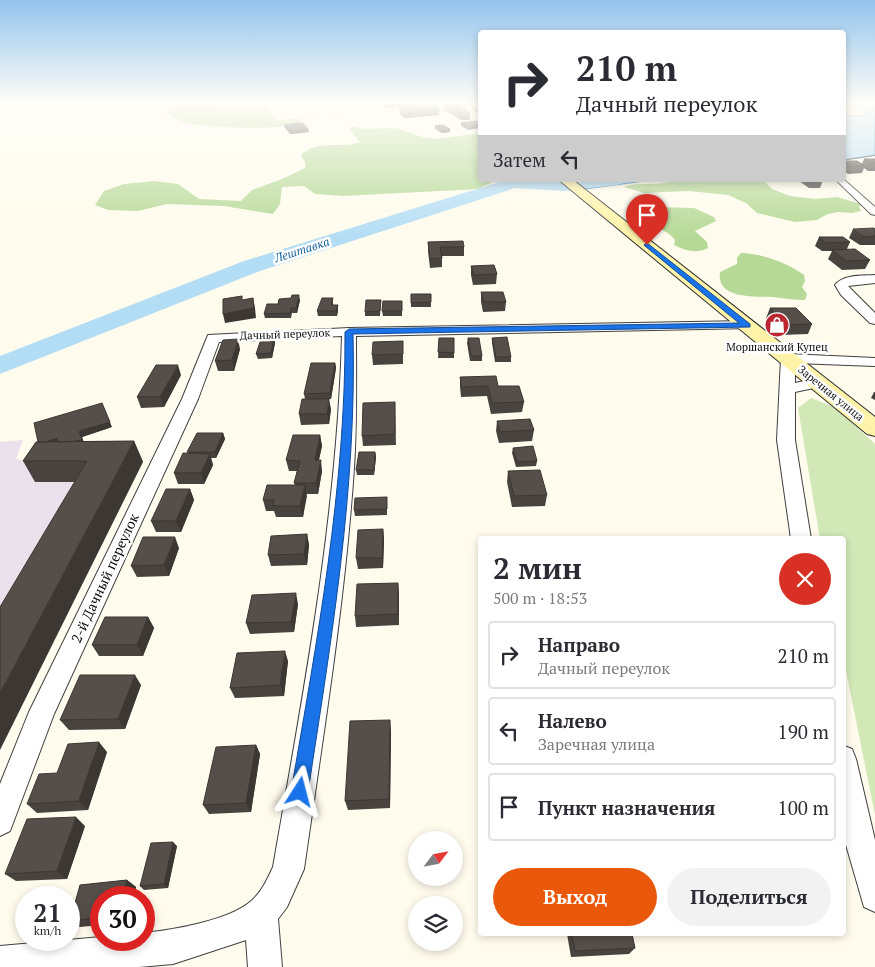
<!DOCTYPE html>
<html lang="ru">
<head>
<meta charset="utf-8">
<style>
	:root { --surface:#fff; --page:#f2f2f3; --text:#2b2b33; --muted:#7c7c81; --line:#e1e1e2; --accent:#ea580c }
	body { margin:0; font-family:"PT Serif",serif; background:var(--page); color:var(--text); height:100vh; display:flex; flex-direction:column; font-size:19px; white-space:nowrap }
	* { box-sizing:border-box; margin:0 }
	p { font-size:16px; color:var(--muted) }
	.icon { flex:none; width:28px; height:28px; fill:none; stroke:currentColor; stroke-width:2; stroke-linecap:round; stroke-linejoin:round }
	.map { position:relative; flex:1; overflow:hidden }
	.drawer { position:absolute; left:478px; top:536px; width:368px; height:400px; display:flex; flex-direction:column; background:var(--surface); border-radius:5px; box-shadow:0 2px 8px #0003 }
	.drawer>* { flex:none }
	.top-card { position:absolute; left:478px; top:30px; width:368px; height:152px; border-radius:5px; box-shadow:0 2px 8px #0003; background:#fff; color:var(--text); overflow:hidden }
	.needle { width:32px; rotate:58deg }
	.buttons { position:absolute; left:408px; top:831px; display:grid; gap:10px }
	.buttons a { display:grid; place-items:center; width:55px; height:55px; border-radius:50%; background:var(--surface); box-shadow:0 2px 8px #0003; font-size:25px }
	.speed { position:absolute; left:15px; top:886px; display:flex; gap:10px; font-size:25px; font-weight:700; text-align:center }
	.speed>* { display:grid; place-content:center; width:65px; height:65px; border-radius:50%; background:var(--surface); box-shadow:0 2px 8px #0003; line-height:1 }
	.speed small { font-size:12px; font-weight:400 }
	.speed .limit { border:8px solid #d22; background:#fff; color:#111 }
	.pin { position:absolute; display:grid; place-items:center; width:42px; height:42px; color:#fff; margin:-51px -21px; border-radius:50% 50% 50% 0; rotate:-45deg; box-shadow:0 0 5px #0007 }
	.pin .icon { rotate:45deg }
	.me { position:absolute; width:55px; margin:-28px; rotate:9deg; stroke-linejoin:round; filter:drop-shadow(0 0 4px #0008) }
	.turn { display:flex; align-items:center; gap:18px; height:105px; padding:0 15px; font-size:22px }
	.turn .icon { width:65px; height:65px; stroke-width:2.5 }
	.turn b { display:block; font-size:35px; line-height:42px }
	.then { display:flex; align-items:center; height:48px; padding:0 15px; background:#0003; gap:10px; font-size:19px }
	.round { display:grid; place-items:center; flex:none; width:52px; height:52px; border-radius:26px; background:var(--page) }
	.headline { display:flex; align-items:center; justify-content:space-between; height:85px; padding:0 15px }
	h1 { font-size:30px; font-weight:600; line-height:38px }
	.button { display:flex; gap:10px; margin-top:auto; padding:10px 15px }
	.button a { flex:1; height:58px; border-radius:30px; background:var(--accent); color:#fff; font-size:20px; font-weight:600; line-height:58px; text-align:center }
	.button a+a { background:var(--page); color:var(--text) }
	ul { padding:0; list-style:none }
	li { display:flex; align-items:center; gap:15px; height:68px; margin:0 10px 8px; padding:0 5px; border:2px solid var(--line); border-radius:5px }
	li div { flex:1 }
	li b { display:block; font-size:19px }
	li em { font-style:normal }
	.map>svg:first-child { display:block }
	.industrial { fill:#eae1ec }
	.green { fill:#d2e8b7 }
	.forest { fill:#b6d997 }
	.water { fill:#b3ddf5; stroke:#3b94cb }
	.lines { fill:none; stroke-linecap:round; stroke-linejoin:round }
	.river { fill:#b3ddf5; fill-rule:evenodd }
	.street-casing { stroke:#404040; stroke-width:2 }
	.secondary-casing { stroke:#2f2f2f; stroke-width:2 }
	.street { fill:#fff; fill-rule:evenodd }
	.secondary { fill:#fef3a9; fill-rule:evenodd }
	.wall { fill:#49433f }
	.shaded-wall { fill:#3c3733 }
	.building { fill:#554e49; stroke:#3c3733 }
	.route { fill:#1a73e8; stroke:#114b97 }
	.labels { text-anchor:middle; stroke-width:5; stroke-linejoin:round; paint-order:stroke }
	.far-street-label { font-size:11px; fill:#0d0d0d; stroke:#fff }
	.far-poi-label { font-size:11px; fill:#0d0d0d; stroke:#fff }
	.far-water-label { font-size:12px; font-style:italic; fill:#18659d; stroke:#fff }
	.street-label { font-size:14px; fill:#0d0d0d; stroke:#fff }
</style>
</head>
<body>
<div class="map">
<svg width="875" height="967" viewBox="0 0 875 967">
	<rect width="100%" height="100%" fill="#fffbed"/>
	<path class="industrial" d="M23,440L16,459L29,462H143L0,750V442Z"/>
	<path class="green" d="M811,398L834,407L875,444V815L843,656L842,539H820L798,408Z"/>
	<path class="forest" d="M178,103H211L223,107L265,106L278,120L362,113L300,119L301,121C287,132 213,127 193,124C183,122 173,119 165,112L174,104Z
		M351,126L364,129L396,128L422,137L435,139L480,133V180H497L478,189L343,196L315,194L304,186L282,187L280,204L273,214L224,206L167,204L138,211L108,210L95,205L104,191L124,184L154,181L178,184L199,199L241,201L252,190L282,179L305,168V162L301,156C314,139 342,149 360,142L350,130Z
		M674,180H763L772,189L790,196L815,199L837,197L861,204L859,207L861,211L852,213L838,212L828,214L817,220L795,222L757,213L746,203L728,195L689,191L644,193L624,187C640,181 659,187 674,180Z
		M657,207L694,208L714,217L716,221L695,231L707,242L708,248C696,254 686,251 674,245L675,240C666,227 646,226 634,216Z
		M741,253C763,254 786,262 804,275L805,281L802,287L807,294L805,300C794,300 784,298 773,297C757,296 716,300 720,272L737,264V258Z"/>
	<path class="water" d="M843,103L875,107V155L843,160V116H870L859,109L843,104Z
		M573,180H652L585,189Z"/>
	<g class="lines">
		<path class="river" d="M506,180H623L621,184L615,185L565,191L515,188L260,271L0,374V356L244,261Z"/>
		<defs>
			<path id="street" d="M875,156V162L842,166V161Z
				M842,178L875,207V215L871,214L836,180H842Z
				M875,275V283L848,286L875,313V324L870,323L841,295L835,285C844,274 862,276 875,275Z
				M747,321L752,322L754,325L752,328L356,336C356,380 357,424 354,468C345,603 323,736 304,869L287,907L278,919L282,967H248L246,940L173,964L139,967H0V946L101,937V940H144V933C172,930 227,921 250,902C261,893 267,880 273,867C304,689 337,518 342,336L219,342L198,399L54,714L10,831L0,836V784L29,712L182,399L208,335L349,328Z
				M788,354L875,358V366L795,363V383L818,378L823,380L826,383L823,386L795,392V440L811,539H791L777,440L781,358L783,355Z
				M842,745L852,749L856,759L875,840V912L864,907L842,831Z"/>
			<path id="secondary" d="M469,103H479L480,112L477,111Z
				M559,180H573L875,417V436L867,434Z"/>
		</defs>
		<use href="#street" class="street-casing"/>
		<use href="#secondary" class="secondary-casing"/>
		<use href="#street" class="street"/>
		<use href="#secondary" class="secondary"/>
	</g>
	<path class="wall" d="M379,102H412V106L386,108Z
		M456,103L470,120H461L444,110V104Z
		M399,108L439,115L405,118L400,114Z
		M476,121L468,130L461,126V123Z
		M284,125L308,129L309,132L290,134L285,128Z
		M435,126L450,129V132L442,133L435,129Z
		M864,159H875V171H868L864,168L862,173L848,174L842,170L843,161L862,164Z
		M800,180H823L820,188H809L799,181Z
		M853,229H875V245H860L849,238Z
		M819,237L850,242L847,249L870,260L865,269L842,270L828,259L832,251H822L815,246Z
		M428,242L464,247V256H442V267L430,268L428,251Z
		M471,266L497,274L496,284L473,285L471,275Z
		M481,292L506,302L505,311L483,312L481,302Z
		M411,294H431V307H411Z
		M333,298V305L338,310L337,316H318L317,311Z
		M300,300L297,313H292L291,318H265L264,314L278,304Z
		M381,300L380,316H365V312Z
		M402,301V316H383L382,311Z
		M770,308L812,324L808,334L781,335L766,318Z
		M274,338L275,343L272,358L258,359L256,354Z
		M439,338H454V358H438Z
		M468,338L482,356V361H470L467,343Z
		M492,338L511,357V362H495L492,343Z
		M403,341V364L373,365L372,355Z
		M240,349L234,371H218L215,361Z
		M335,363L336,368L331,399H305L304,394Z
		M181,375L164,407L141,408L137,397Z
		M460,377L498,386L524,402L522,412L491,414L487,396L461,397L460,387Z
		M874,392H875V400L871,398Z
		M395,402L396,445L363,446L362,436Z
		M331,409L329,424L301,425L299,414Z
		M497,421L534,430L532,441L499,443L496,431Z
		M112,427L82,437L83,441H134L143,462L74,482H35L23,461L36,442Z
		M223,433L225,439L216,458H211L213,465L204,484H178L174,473L188,453L187,452Z
		M320,435L322,446L319,460L322,471L318,494H306L303,517H276L274,511H266L263,500L295,485L294,483L297,471H289L286,460Z
		M513,448L537,461L536,466L516,467L512,453Z
		M375,452L376,457L374,475H357L356,470Z
		M508,471L547,495L545,506L512,507L507,482Z
		M190,489L194,500L181,532H156L151,521Z
		M387,502V515L355,516L354,510Z
		M383,529L384,540L383,568L358,569L356,558Z
		M307,534L309,545L307,565L271,566L268,555Z
		M179,548L169,576L137,577L131,566Z
		M398,583L399,625L356,627L355,616Z
		M298,604L294,632L250,634L246,623Z
		M148,617L154,628L143,656H99L92,645Z
		M288,661L284,696L235,698L230,688Z
		M141,685L125,729L69,730L60,720Z
		M391,730L390,808L348,810L345,801Z
		M256,745L260,754L251,812L209,814L203,805Z
		M107,752L88,810L37,813L27,804L57,773Z
		M85,826L67,879L16,881L5,874Z
		M177,846L168,888L144,890L140,886Z
		M127,880L136,887L133,898H101V925L80,927L70,921L80,885Z
		M567,934H632L635,948L629,954L571,957Z"/>
	<path class="shaded-wall" d="M266,102H284L266,104Z
		M385,102H412V106L386,108Z
		M439,109V115L405,118L404,112Z
		M470,113V120H461L462,114Z
		M480,125V128L468,130V127Z
		M308,129L309,132L290,134L289,131Z
		M450,129V132L442,133V130Z
		M299,295L300,300L297,313L296,308Z
		M253,298L255,308L256,318L225,323L223,314Z
		M338,305V310L337,316L336,311Z
		M274,338L275,343L272,358L271,353Z
		M238,339L240,349L234,371L232,360Z
		M335,363L336,368L331,399L330,393Z
		M178,365L181,375L164,407L160,397Z
		M329,399L331,409L329,424L327,414Z
		M102,403L112,427L82,437L85,445L63,452Z
		M223,433L225,439L216,458L215,452Z
		M320,435L322,446L316,471L315,460Z
		M57,438L60,443L38,444Z
		M134,441L143,462L0,750V693Z
		M375,452L376,457L374,475V470Z
		M210,454L213,465L204,484L201,473Z
		M321,460L322,471L318,494L316,483Z
		M305,485L307,496L303,517L300,506Z
		M190,489L194,500L181,532L176,521Z
		M383,529L384,540L383,568L382,558Z
		M307,534L309,545L307,565L304,554Z
		M175,537L179,548L169,576L164,565Z
		M398,583L399,594V625L398,614Z
		M296,593L298,604L294,632L291,622Z
		M148,617L154,628L143,656L137,645Z
		M285,651L288,661L284,696L280,685Z
		M135,675L141,685L125,729L118,719Z
		M390,720L391,730L390,808L389,799Z
		M99,742L107,752L88,810L79,801Z
		M256,745L260,754L251,812L246,803Z
		M76,817L85,826L67,879L57,871Z
		M173,842L177,846L168,888L164,884Z
		M127,880L136,887L133,898H123Z"/>
	<path class="building" d="M456,103L470,113L462,114L444,104Z
		M434,105L439,109L404,112L399,108Z
		M476,121L480,123V125L468,127L461,123Z
		M303,123L308,129L289,131L284,125Z
		M443,125L450,129L442,130L435,126Z
		M864,159H875V163H872Z
		M843,161H857L865,166H851Z
		M874,228L875,229V236L864,237L853,229Z
		M819,237H843L850,242L826,243Z
		M463,241L464,247H440L442,258L430,259L428,242Z
		M855,249L870,260L846,261L832,250Z
		M494,265L497,274L474,275L471,266Z
		M481,292H503L506,302H484Z
		M411,294H431V302L411,303Z
		M292,295H299L296,308H291L290,313L264,314L267,304H278L279,299L291,298Z
		M242,296V300L253,298L254,308L223,314V299Z
		M322,298H333L331,305H338L336,311H317Z
		M366,300H381L380,311L365,312Z
		M383,301H402V311H382Z
		M770,308H796L812,324L785,325Z
		M507,337L511,357H496L492,338Z
		M274,338L271,353L256,354L261,339Z
		M439,338H454V353L438,352Z
		M468,338H479L482,356H471Z
		M238,339L232,360L215,361L223,340Z
		M403,341V354L372,355L373,342Z
		M311,363H335L330,393L304,394Z
		M156,365H178L160,397H137Z
		M496,376L498,386H519L524,402L492,403L488,386L462,387L460,377Z
		M302,399H329L327,414H299Z
		M395,402V434L362,436L363,403Z
		M102,403L110,422L79,431L82,440L76,441L58,442L57,438L45,442H38L34,423Z
		M530,419L534,430L500,432L497,421Z
		M197,433H223L215,452H187Z
		M293,435H320L315,460H321L316,483H294L300,461L286,460Z
		M134,441L0,693V607L87,461H23L36,442Z
		M533,446L537,461L517,462L513,448Z
		M359,452H375L374,470H356Z
		M183,453L210,454L201,473H174Z
		M540,470L547,495L514,496L508,471Z
		M267,485H305L300,506H273L274,500H263Z
		M166,489H190L176,521H151Z
		M387,497V509L354,510L355,498Z
		M383,529L382,558H356L358,530Z
		M307,534L304,554L268,555L271,536Z
		M143,537H175L164,565L131,566Z
		M398,583V614L355,616L357,584Z
		M296,593L291,622L246,623L252,595Z
		M105,617H148L137,645H92Z
		M285,651L280,685L230,688L237,653Z
		M80,675H135L118,719L60,720Z
		M390,720L389,799L345,801L350,721Z
		M99,742L79,801L27,804L39,774L57,773L68,744Z
		M256,745L246,803L203,805L216,747Z
		M76,817L57,871L5,874L27,819Z
		M173,842L164,884L140,886L151,843Z
		M127,880L123,898H101V917L70,921L80,885Z
		M572,934H632L635,948L575,951Z"/>
	<linearGradient id="sky" x2="0" y2="1"><stop stop-color="#93c4ed"/><stop offset="0.43" stop-color="#fffdf7"/><stop offset="1" stop-color="#fffdf7" stop-opacity="0"/></linearGradient>
	<rect width="875" height="238" fill="url(#sky)"/>
	<path class="route" d="M647,243L750,324V327L353,334C357,488 331,641 308,792L306,798L300,801L294,798L291,792C317,640 346,487 345,332L349,329L739,323L645,246L644,245Z"/>
	<defs>
		<symbol id="shop-disc" viewBox="-11 -11 22 22"><circle r="9.5" fill="#bb2730" stroke="#fff"/><path d="M-5-2.5h2.3a2.7 3.5 0 0 1 5.4 0H5L5.5 6h-11ZM-1.5-2.5h3a1.5 2.3 0 0 0-3 0Z" fill="#fff"/></symbol>
	</defs>
	<g fill-rule="evenodd">
		<use href="#shop-disc" x="763" y="311" width="28" height="28"/>
	</g>
	<g class="labels">
		<g class="far-street-label">
			<text transform="translate(285 334) rotate(-2)" y="4">Дачный переулок</text>
			<text transform="translate(831 393) rotate(39)" y="4">Заречная улица</text>
		</g>
		<g class="far-poi-label">
			<text x="777" y="351">Моршанский Купец</text>
		</g>
		<g class="far-water-label">
			<text transform="translate(302 250) rotate(-18)" y="4">Лештавка</text>
		</g>
		<g class="street-label">
			<text transform="translate(105 578) rotate(-65)" y="5">2-й Дачный переулок</text>
		</g>
	</g>
</svg>
<div class="buttons">
<a><svg class="needle" viewBox="-14 -14 28 28"><path d="M0-13l5 13h-10z" fill="#e53935"/><path d="M0 13l5-13h-10z" fill="#7c7c81"/></svg></a>
<a><svg class="icon" aria-label="layers" viewBox="0 0 24 24"><path d="M12 4l9 5-9 5-9-5zM3 14l9 5 9-5"/></svg></a>
</div>
<div class="speed"><div>21<small>km/h</small></div><div class="limit">30</div></div>
<div class="pin" style="left:647px;top:245px;background:#d93025"><svg class="icon" aria-label="arrive" viewBox="0 0 24 24"><path d="M6 21V4h12l-3 4 3 4H6"/></svg></div>
<svg class="me" style="left:300px;top:792px" viewBox="-20 -20 40 40"><path d="M0-17L14 15 0 8-14 15z" fill="#1a73e8" stroke="#fff" stroke-width="4"/></svg>
<div class="top-card">
<div class="turn"><svg class="icon" aria-label="right" viewBox="0 0 24 24"><path d="M7 20v-9h11M14 6l5 5-5 5"/></svg><div><b>210 m</b>Дачный переулок</div></div>
<div class="then">Затем<svg class="icon" aria-label="left" viewBox="0 0 24 24"><path d="M17 20v-9H6M10 6l-5 5 5 5"/></svg></div>
</div>
<section class="drawer">
<div class="headline"><div><h1>2 мин</h1><p>500 m · 18:53</p></div><a class="round" style="background:#d93025;color:#fff"><svg class="icon" aria-label="close" viewBox="0 0 24 24"><path d="M6 6l12 12M18 6L6 18"/></svg></a></div>
<ul>
<li><svg class="icon" aria-label="right" viewBox="0 0 24 24"><path d="M7 20v-9h11M14 6l5 5-5 5"/></svg><div><b>Направо</b><p>Дачный переулок</p></div><em>210 m</em></li>
<li><svg class="icon" aria-label="left" viewBox="0 0 24 24"><path d="M17 20v-9H6M10 6l-5 5 5 5"/></svg><div><b>Налево</b><p>Заречная улица</p></div><em>190 m</em></li>
<li><svg class="icon" aria-label="arrive" viewBox="0 0 24 24"><path d="M6 21V4h12l-3 4 3 4H6"/></svg><div><b>Пункт назначения</b></div><em>100 m</em></li>
</ul>
<div class="button"><a>Выход</a><a>Поделиться</a></div>
</section>
</div>
</body>
</html>
